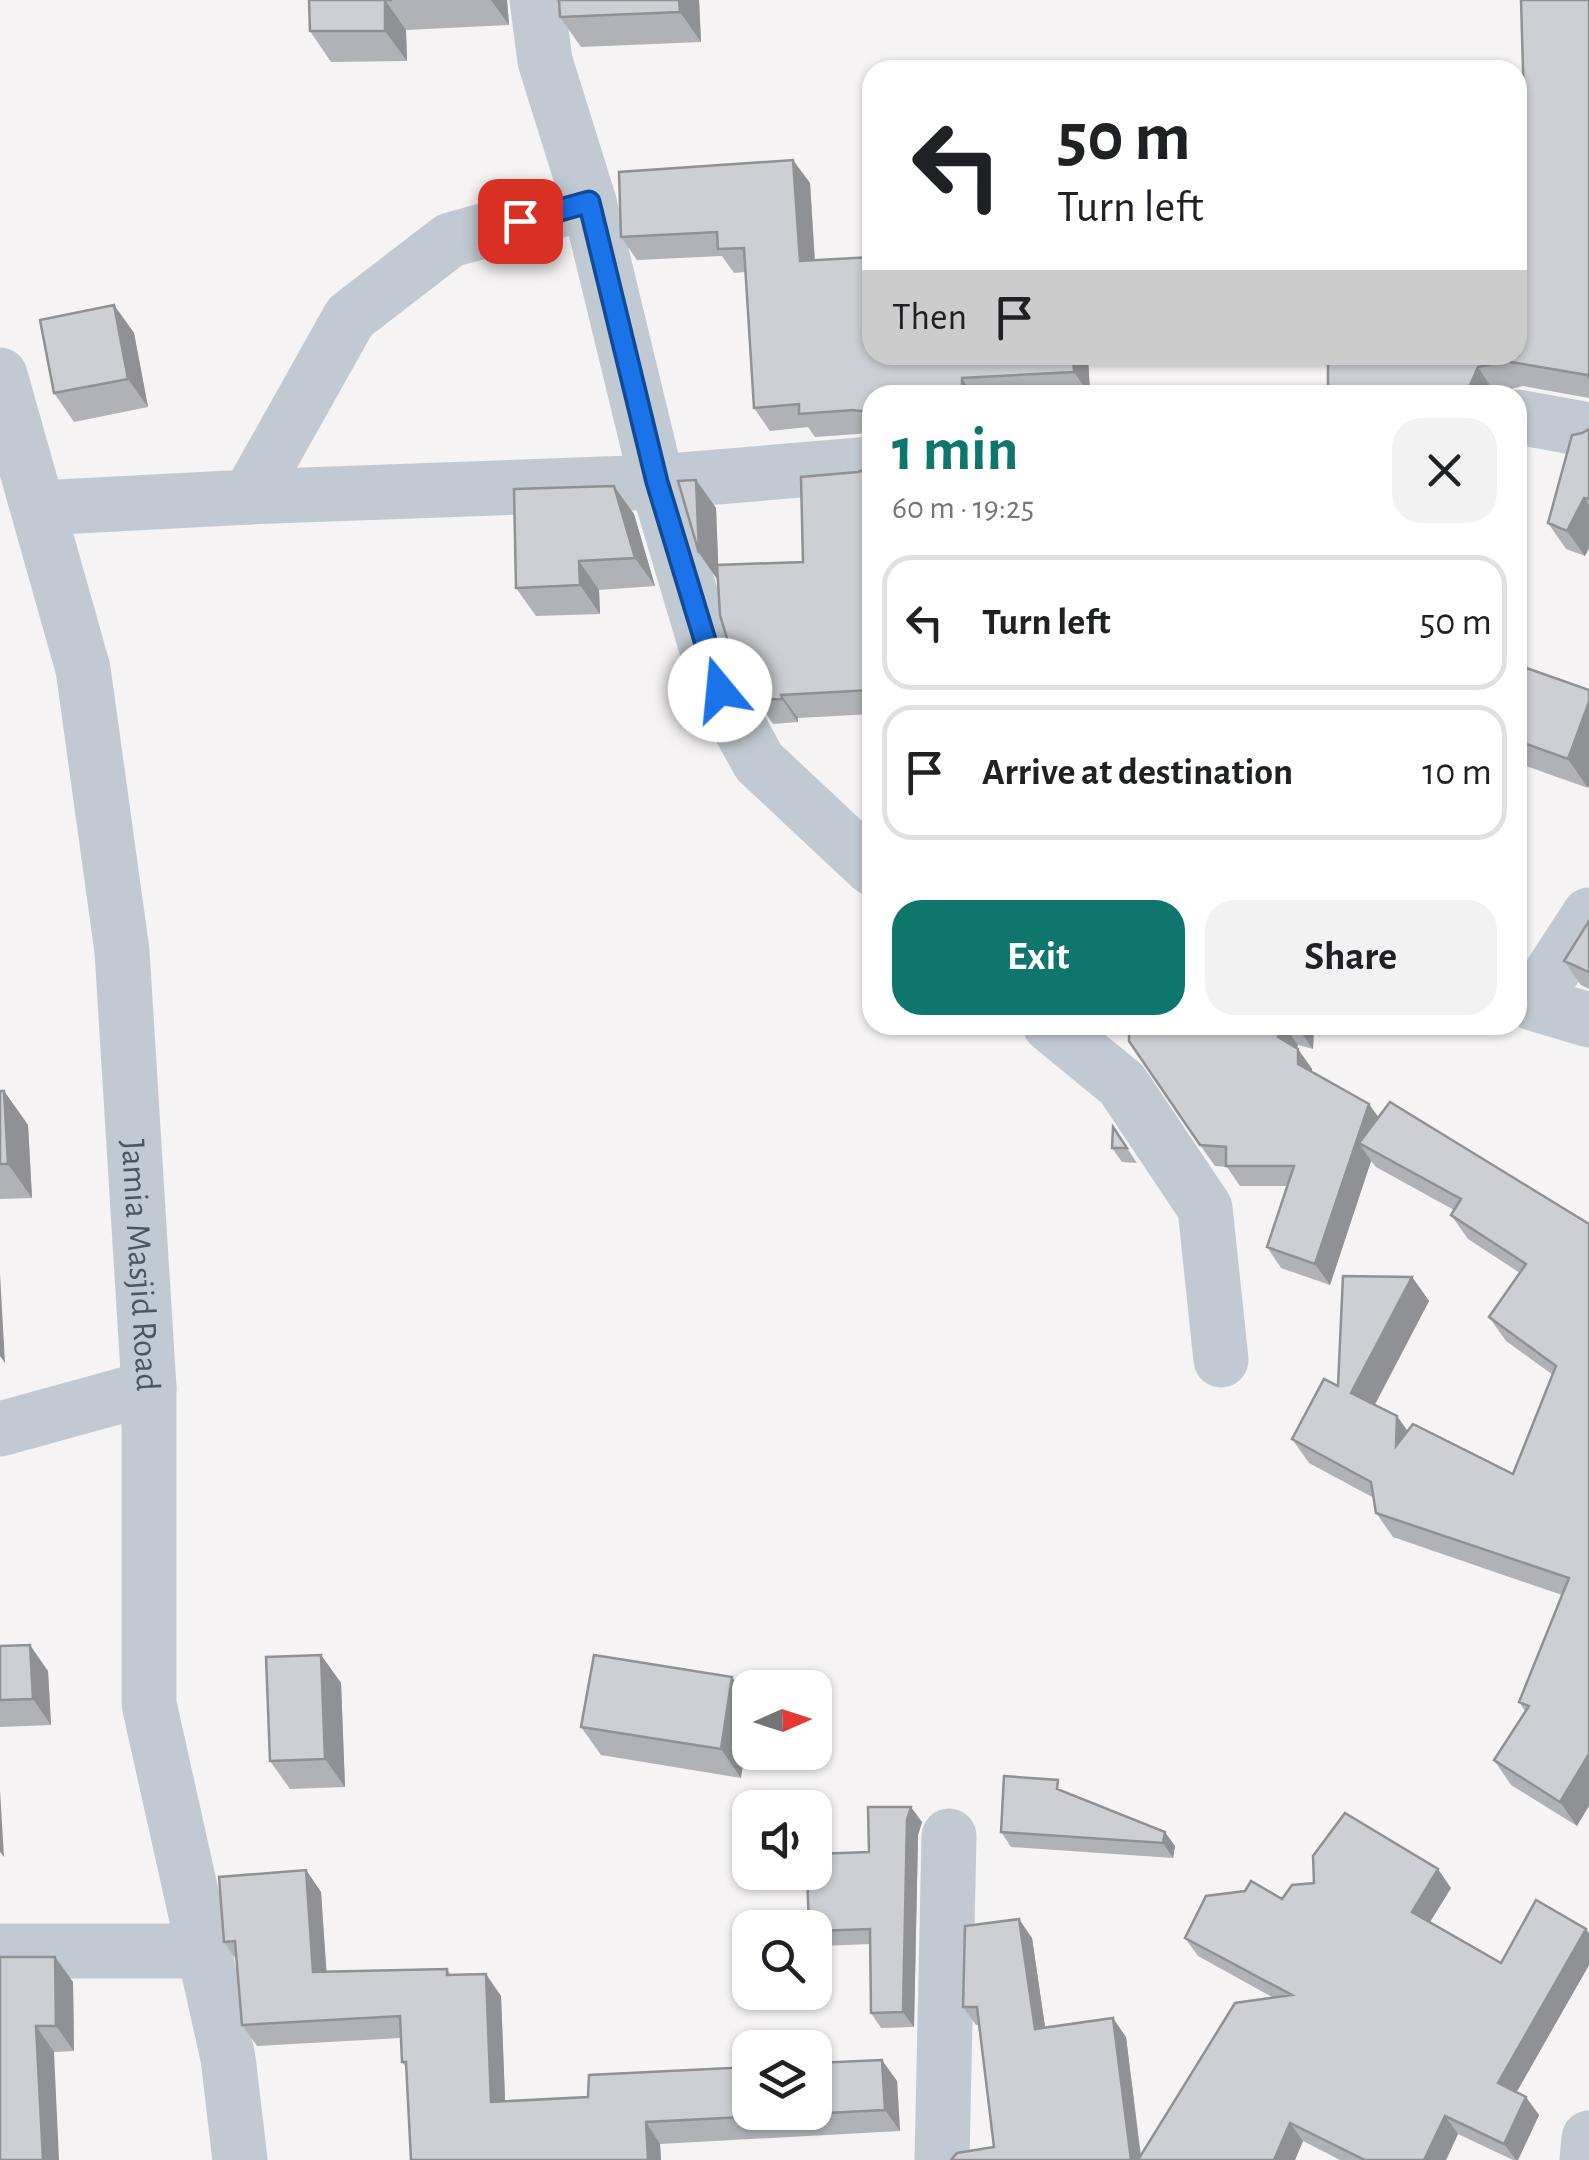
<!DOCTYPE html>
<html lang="en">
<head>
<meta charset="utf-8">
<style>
	:root { --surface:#fff; --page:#f2f2f2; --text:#202124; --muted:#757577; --line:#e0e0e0; --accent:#0f766e }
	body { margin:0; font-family:"Alegreya Sans",sans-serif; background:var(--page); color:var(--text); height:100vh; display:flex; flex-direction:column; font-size:38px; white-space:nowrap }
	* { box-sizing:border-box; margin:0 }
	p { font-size:32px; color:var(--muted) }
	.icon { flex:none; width:55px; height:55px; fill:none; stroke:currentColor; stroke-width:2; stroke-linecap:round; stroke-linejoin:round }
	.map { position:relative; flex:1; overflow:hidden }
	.sheet { position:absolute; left:862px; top:385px; width:665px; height:650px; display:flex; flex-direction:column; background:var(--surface); border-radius:30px; box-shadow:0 2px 8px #0004 }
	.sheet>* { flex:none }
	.guide { position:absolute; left:862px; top:60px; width:665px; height:305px; border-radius:30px; box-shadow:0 2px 8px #0004; background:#fff; color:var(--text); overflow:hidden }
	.needle { width:65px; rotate:87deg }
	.tools { position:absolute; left:732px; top:1670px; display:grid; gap:20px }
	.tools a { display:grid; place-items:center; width:100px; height:100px; border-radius:20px; background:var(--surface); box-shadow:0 2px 8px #0004; font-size:50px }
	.pin { position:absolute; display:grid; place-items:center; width:85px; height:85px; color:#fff; margin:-42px; border-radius:20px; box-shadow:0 5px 15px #0006 }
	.me { position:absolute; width:110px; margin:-55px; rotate:343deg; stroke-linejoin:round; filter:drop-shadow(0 0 8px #0008) }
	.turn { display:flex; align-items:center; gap:35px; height:210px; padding:0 30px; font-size:45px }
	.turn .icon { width:130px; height:130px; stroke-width:2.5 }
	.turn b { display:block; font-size:70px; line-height:85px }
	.then { display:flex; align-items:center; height:95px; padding:0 30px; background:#0003; gap:20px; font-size:38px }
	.round { display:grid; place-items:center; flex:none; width:105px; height:105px; border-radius:30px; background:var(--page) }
	.summary { display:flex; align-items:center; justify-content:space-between; height:170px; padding:0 30px }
	h1 { font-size:60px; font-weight:700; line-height:75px; color:var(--accent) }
	.action { display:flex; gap:20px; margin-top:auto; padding:20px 30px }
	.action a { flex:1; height:115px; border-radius:30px; background:var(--accent); color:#fff; font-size:40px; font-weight:700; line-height:115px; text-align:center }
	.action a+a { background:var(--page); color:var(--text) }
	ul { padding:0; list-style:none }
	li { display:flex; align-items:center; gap:30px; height:135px; margin:0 20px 15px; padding:0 10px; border:5px solid var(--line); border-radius:30px }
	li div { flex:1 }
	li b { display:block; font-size:38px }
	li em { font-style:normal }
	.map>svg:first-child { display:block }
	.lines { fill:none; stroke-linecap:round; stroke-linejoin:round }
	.minor { stroke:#c1cad2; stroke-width:55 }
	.wall { fill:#b0b2b7 }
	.shaded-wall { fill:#909195 }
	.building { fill:#cdcfd5; stroke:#909195; stroke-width:2.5 }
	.route-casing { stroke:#114b97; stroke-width:25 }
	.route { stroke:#1a73e8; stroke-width:18 }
	.labels { text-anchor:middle; stroke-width:8; stroke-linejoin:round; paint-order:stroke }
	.street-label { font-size:35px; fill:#4a5661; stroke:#fff }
</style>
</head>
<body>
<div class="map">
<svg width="1589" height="2160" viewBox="0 0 1589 2160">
	<rect width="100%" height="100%" fill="#f5f3f3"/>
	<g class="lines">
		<g class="minor">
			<path id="s1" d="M0,375L83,669L122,951L149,1388V1704L228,2058L240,2160"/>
			<path d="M1518,417L1589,430"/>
			<path d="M872,464L657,482L719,690L759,762L872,868"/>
			<path d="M249,497L657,482L589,202L545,61L537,0"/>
			<path d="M39,508L249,497L350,317L450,240L589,202"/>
			<path d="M1589,915L1532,1003L1589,1020"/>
			<path d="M1050,1025L1122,1084L1205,1208L1221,1360"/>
			<path d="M0,1429L149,1388"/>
			<path d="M0,1951H205"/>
			<path d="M942,2160L949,1836"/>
			<path d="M1587,2160L1589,2138"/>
		</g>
	</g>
	<path class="wall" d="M309,0H507L509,25L406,30L407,61L331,62L310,31Z
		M556,0H699L701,42L581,47L560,17L559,5Z
		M1589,0V398L1523,386L1495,393L1494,395H1328L1525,138Z
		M810,183L815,260L1088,355L1090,395H872V433L815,437L808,427L770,431L754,408L745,272L734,273L722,256L637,260L621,237Z
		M114,305L134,333L148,407L74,422L54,393Z
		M1589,429V548L1585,556L1566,549L1548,523L1582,433Z
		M872,467V714L798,718V722L773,724L757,700L718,580L696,480L716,508L718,565L803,562L858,472Z
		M634,514L655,586L599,590L600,614L536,616L516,588Z
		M1518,665L1588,788L1518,763Z
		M1589,921V989L1581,985L1564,961Z
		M1129,1025H1314L1313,1049L1298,1045L1297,1048L1312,1069V1072L1378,1117L1589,1224L1577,1826L1511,1785L1494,1760L1525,1711L1519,1702L1562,1595L1393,1537L1376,1513L1374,1498L1309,1463L1292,1439L1338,1386L1412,1277L1429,1301L1375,1405L1408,1431L1513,1474L1553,1375L1506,1341L1489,1317L1520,1273L1468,1239L1451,1215L1454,1210L1376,1167L1371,1161L1330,1285L1281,1268L1267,1247L1287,1186H1240L1227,1167L1215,1166L1200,1145Z
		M0,1091H4L28,1125L32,1198L0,1199Z
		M1113,1127L1137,1163L1122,1162L1112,1148Z
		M0,1646L48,1671L51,1725L0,1727Z
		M321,1655L341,1683L345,1787L290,1789L270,1761Z
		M732,1677L741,1778L601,1755L581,1727Z
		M1067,1793L1175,1846L1173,1858L1011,1847L1001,1832Z
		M922,1822L918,1835L914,2027L881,2028L871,2013L870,1944L820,1946L815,1939V1928L869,1852Z
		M306,1870L321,1892L326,1971L447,1969L451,1975L501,1996L505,2101L897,2081L900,2131L660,2144L661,2160L406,2067L402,2062L401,2038L257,2046L242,2025L237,1961L224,1942Z
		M1451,1888L1430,1922L1501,1963L1589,1933V1965L1516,2092L1539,2115L1518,2160H1513L1458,2134L1446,2160H1340L1303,2141L1295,2160H951L994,2147L979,2025H976L963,2007L1032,1938L1045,2027L1126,2037L1141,2155L1274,1998L1198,1956L1185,1938L1282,1899Z
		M55,1957L73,1982L74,2051L54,2052L0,2160Z"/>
	<path class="shaded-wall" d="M385,0L406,30L407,61L385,31Z
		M491,0H507L509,25Z
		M679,0H699L701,42L680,12Z
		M793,160L810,183L816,284L800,261Z
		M114,305L134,333L148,407L128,379Z
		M1073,355H1088L1090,395L1074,372Z
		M1478,367L1495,393L1494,395H1470V385Z
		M962,378L973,395H962Z
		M696,480L716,508L719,582L699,553Z
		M614,486L634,514L655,586L635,558Z
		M1584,498L1589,504V548L1585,556L1567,531Z
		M579,561L599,590L600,614L580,585Z
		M781,695L798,718V722L782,699Z
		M1589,702V786L1588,788L1568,759Z
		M1283,1025L1298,1045L1293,1057L1278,1037Z
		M1299,1025H1314L1313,1049L1298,1028Z
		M1298,1049L1312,1069V1084L1298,1064Z
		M4,1091L28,1125L32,1198L8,1164Z
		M1369,1104L1384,1125L1359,1143L1371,1161L1330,1285L1315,1264Z
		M0,1274L5,1363L0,1356Z
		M1412,1277L1429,1301L1368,1417L1351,1393Z
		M1397,1416L1414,1440L1396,1446Z
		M30,1645L48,1671L51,1725L33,1699Z
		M321,1655L341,1683L345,1787L325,1759Z
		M732,1677L750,1703V1719L741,1778L721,1749Z
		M1589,1754V1806L1577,1826L1560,1802Z
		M0,1790L4,1857L0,1852Z
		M911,1807L922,1822L918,1835L914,2027L903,2012L907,1820Z
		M1165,1832L1175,1846L1173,1858L1163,1843Z
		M1438,1869L1451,1888L1425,1930L1412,1912Z
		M306,1870L321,1892L328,1993L313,1972Z
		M1019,1919L1032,1938L1048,2047L1035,2029Z
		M1586,1929L1589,1933V1965L1511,2102L1498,2083Z
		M55,1957L73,1982L74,2051L56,2026Z
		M486,1974L501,1996L506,2124L491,2102Z
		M1113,2018L1126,2037L1141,2160H1131Z
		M36,2026L54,2052L59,2160H43Z
		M882,2060L897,2081L900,2131L885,2110Z
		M1526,2097L1539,2115L1518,2160H1516L1504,2144Z
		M1445,2116L1458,2134L1446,2160H1424Z
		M646,2122L660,2144L661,2160H648Z
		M1290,2123L1303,2141L1295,2160H1274Z"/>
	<path class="building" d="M309,0H392H385V31H310Z
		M559,0H679L680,12L560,17Z
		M1521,0H1589V378L1587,375L1505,361L1478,367L1470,385V395H1328V355H1518V138H1525Z
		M793,160L800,261L872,257V355H1073L1074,372L962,378V395H872V416L868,412L853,410L799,414V404L754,408L744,248L718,249L717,232L621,237L619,172Z
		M114,305L128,379L54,393L40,320Z
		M1589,429V499L1584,498L1567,531L1548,523L1572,435L1582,433Z
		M872,467V690L781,695L782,699L757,700L732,655L720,615L717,565L803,562L801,477L858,472Z
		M696,480L699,553L678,481Z
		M614,486L635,558L579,561L580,585L516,588L514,489Z
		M1518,665L1589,690V702L1568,759L1518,741Z
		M1589,921V972L1564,961Z
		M1129,1025H1283L1278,1037L1298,1049V1064L1369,1104L1315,1264L1267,1247L1294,1166H1226V1147L1200,1145L1129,1041Z
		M0,1091H4L8,1164H0Z
		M1390,1102L1589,1224V1754L1560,1802L1494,1760L1529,1706L1519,1702L1569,1578L1376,1513L1371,1482L1292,1439L1324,1379L1338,1386L1343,1276L1412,1277L1351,1393L1397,1416L1396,1446L1413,1424L1513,1474L1556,1366L1489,1317L1526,1264L1451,1215L1461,1199L1359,1143Z
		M1113,1127L1127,1148H1112Z
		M30,1645L33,1699L0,1700V1646Z
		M321,1655L325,1759L270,1761L266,1657Z
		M594,1655L732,1677L721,1749L581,1727Z
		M1004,1776L1058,1780L1057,1789L1165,1832L1163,1843L1001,1832Z
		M868,1807H911L907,1820L903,2012L871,2013L870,1929L815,1931V1928H809L807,1872H815V1854L869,1852Z
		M1345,1813L1438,1869L1412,1912L1501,1963L1536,1900L1586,1929L1498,2083L1526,2097L1504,2144L1445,2116L1424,2160H1365L1290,2123L1274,2160H1138L1235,2003L1292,1995L1185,1938L1206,1896L1245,1891L1251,1881L1282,1899L1292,1885L1314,1883L1313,1856Z
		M306,1870L313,1972L447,1969V1975L486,1974L491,2102L588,2097L589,2075L750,2067V2112H815V2063L882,2060L885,2110L646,2122L648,2160H411L406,2062H402L400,2016L242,2025L235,1941L224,1942L219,1877Z
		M1019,1919L1035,2029L1113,2018L1131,2160H951L957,2153L994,2147L977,2007H963L965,1926Z
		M0,1957H55L56,2026H36L43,2160H0Z"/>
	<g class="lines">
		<defs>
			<path id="route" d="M520,221L589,202L657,482L720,690"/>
		</defs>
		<use href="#route" class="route-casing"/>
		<use href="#route" class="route"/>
	</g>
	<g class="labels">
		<g class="street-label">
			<text dy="12" stroke="none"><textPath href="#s1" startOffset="905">Jamia Masjid Road</textPath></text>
		</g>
	</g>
</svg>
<div class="tools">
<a><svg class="needle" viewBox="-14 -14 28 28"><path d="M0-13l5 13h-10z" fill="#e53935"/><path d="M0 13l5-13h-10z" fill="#757577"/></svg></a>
<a><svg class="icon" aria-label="sound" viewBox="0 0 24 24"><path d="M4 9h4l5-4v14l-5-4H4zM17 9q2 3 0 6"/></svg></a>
<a><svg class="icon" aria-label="search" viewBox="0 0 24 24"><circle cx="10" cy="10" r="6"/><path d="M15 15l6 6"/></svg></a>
<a><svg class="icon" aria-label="layers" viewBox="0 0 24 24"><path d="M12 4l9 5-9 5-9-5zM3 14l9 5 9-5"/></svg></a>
</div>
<div class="pin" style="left:520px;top:221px;background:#d93025"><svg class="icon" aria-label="arrive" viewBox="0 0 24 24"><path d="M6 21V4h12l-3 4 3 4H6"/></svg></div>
<svg class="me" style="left:720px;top:690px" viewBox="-20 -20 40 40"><circle r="19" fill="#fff"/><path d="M0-13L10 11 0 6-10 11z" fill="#1a73e8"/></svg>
<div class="guide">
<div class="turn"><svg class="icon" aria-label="left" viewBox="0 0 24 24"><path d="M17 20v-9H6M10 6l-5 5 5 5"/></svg><div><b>50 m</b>Turn left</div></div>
<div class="then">Then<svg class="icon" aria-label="arrive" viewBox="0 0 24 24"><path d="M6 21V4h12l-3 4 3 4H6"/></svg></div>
</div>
<section class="sheet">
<div class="summary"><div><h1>1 min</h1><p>60 m · 19:25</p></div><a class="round"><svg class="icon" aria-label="close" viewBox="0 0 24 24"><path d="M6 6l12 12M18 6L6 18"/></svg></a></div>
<ul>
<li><svg class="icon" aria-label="left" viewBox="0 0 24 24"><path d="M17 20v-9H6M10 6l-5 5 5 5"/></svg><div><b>Turn left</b></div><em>50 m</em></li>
<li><svg class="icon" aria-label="arrive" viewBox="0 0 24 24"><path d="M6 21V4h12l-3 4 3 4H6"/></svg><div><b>Arrive at destination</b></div><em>10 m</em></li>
</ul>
<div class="action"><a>Exit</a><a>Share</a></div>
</section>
</div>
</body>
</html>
